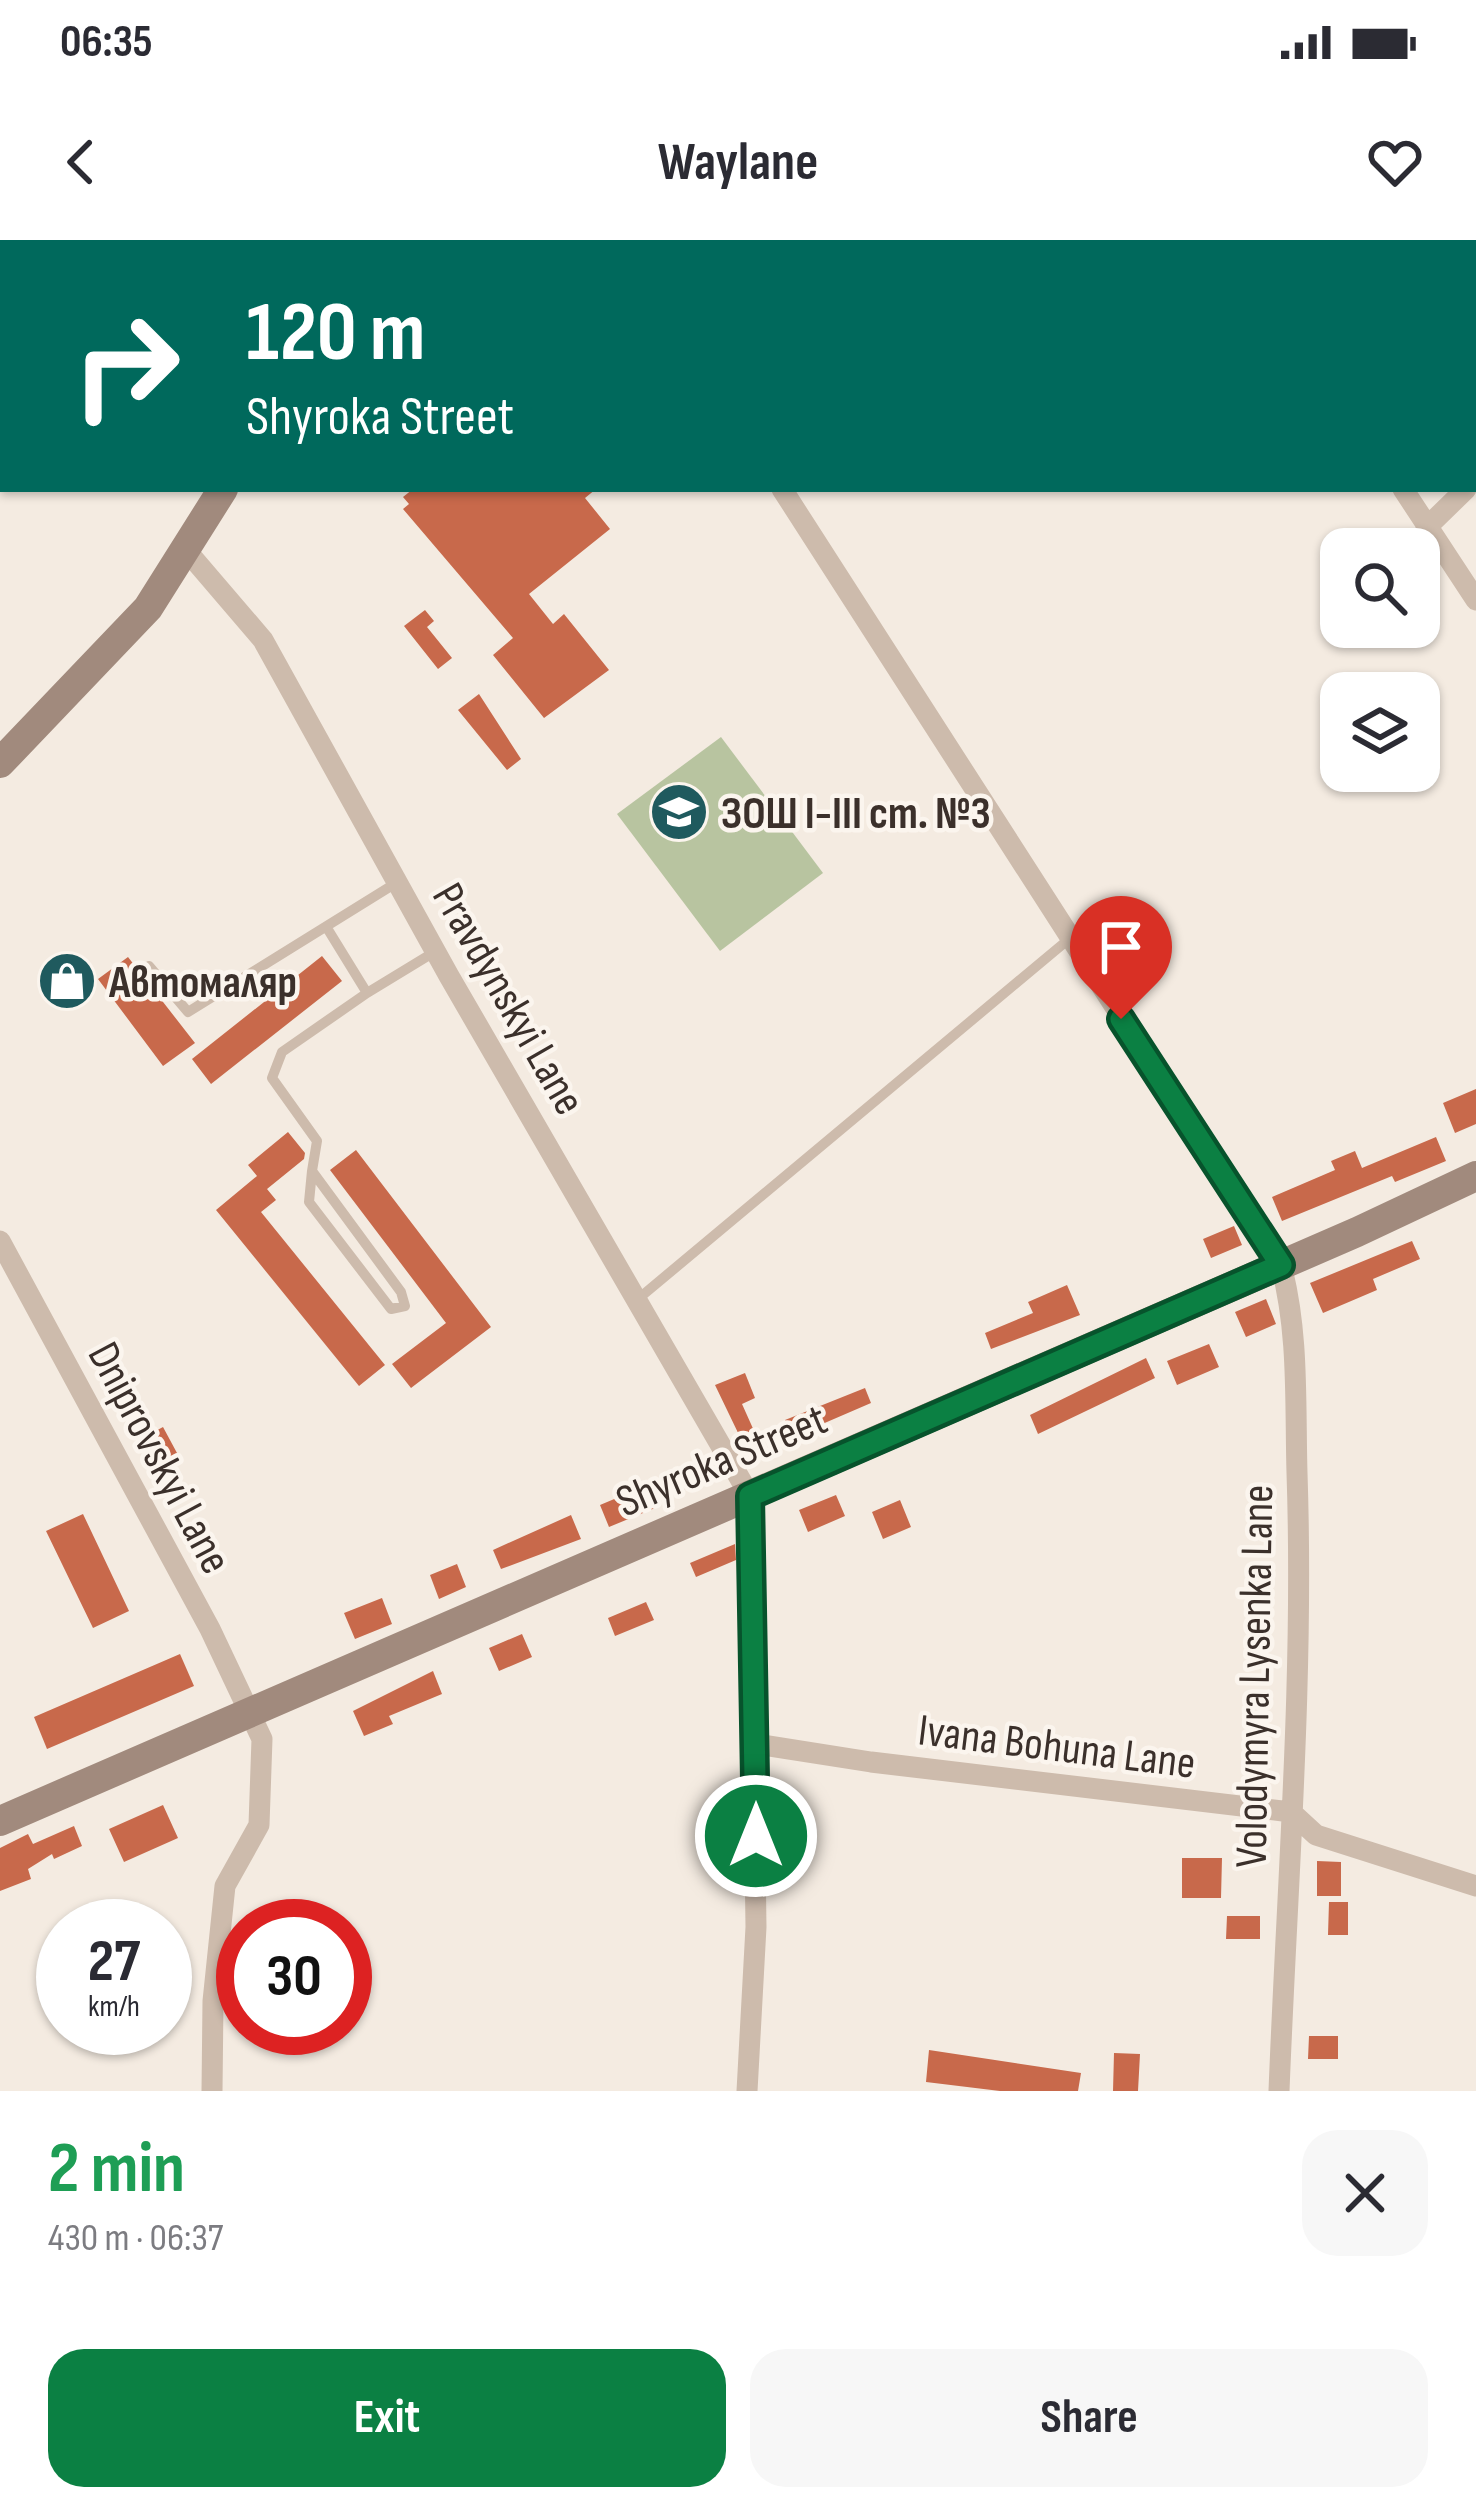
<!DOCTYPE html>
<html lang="en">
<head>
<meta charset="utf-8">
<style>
	:root { --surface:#fff; --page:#f7f7f7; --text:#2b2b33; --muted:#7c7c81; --accent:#0b8043 }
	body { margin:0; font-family:"Sofia Sans Condensed",sans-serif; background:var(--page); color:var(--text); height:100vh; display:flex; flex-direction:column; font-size:45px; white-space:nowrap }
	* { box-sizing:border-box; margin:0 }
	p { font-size:39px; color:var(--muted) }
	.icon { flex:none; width:66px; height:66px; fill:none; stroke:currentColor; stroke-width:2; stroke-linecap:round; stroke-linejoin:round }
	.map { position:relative; height:1851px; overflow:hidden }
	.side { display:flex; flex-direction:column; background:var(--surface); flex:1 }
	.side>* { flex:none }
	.banner { position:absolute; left:0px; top:0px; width:1476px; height:252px; box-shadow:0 3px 9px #0004; background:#00695c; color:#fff; overflow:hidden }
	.fabs { position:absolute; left:1320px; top:288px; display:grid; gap:24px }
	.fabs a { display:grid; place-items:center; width:120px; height:120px; border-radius:24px; background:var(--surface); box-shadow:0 3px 9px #0004; font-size:60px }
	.speed { position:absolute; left:36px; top:1659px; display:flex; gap:24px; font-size:60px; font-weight:700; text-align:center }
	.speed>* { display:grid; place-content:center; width:156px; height:156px; border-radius:50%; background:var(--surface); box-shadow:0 3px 9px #0004; line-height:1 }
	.speed small { font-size:30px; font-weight:400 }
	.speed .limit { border:18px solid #d22; background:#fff; color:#111 }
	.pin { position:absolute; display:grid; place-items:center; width:102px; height:102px; color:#fff; margin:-123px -51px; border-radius:50% 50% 50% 0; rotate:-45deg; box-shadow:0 0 12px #0007 }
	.pin .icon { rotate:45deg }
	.me { position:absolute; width:132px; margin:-66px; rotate:0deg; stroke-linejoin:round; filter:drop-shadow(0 0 9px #0008) }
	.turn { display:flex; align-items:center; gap:42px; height:252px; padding:0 48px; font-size:54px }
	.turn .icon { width:156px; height:156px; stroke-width:2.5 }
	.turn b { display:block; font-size:84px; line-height:102px }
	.round { display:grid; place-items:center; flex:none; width:126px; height:126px; border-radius:36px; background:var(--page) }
	.overview { display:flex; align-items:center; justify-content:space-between; height:204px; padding:0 48px }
	h1 { font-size:72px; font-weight:700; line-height:90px; color:#1e9e55 }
	.action { display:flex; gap:24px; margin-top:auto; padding:24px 48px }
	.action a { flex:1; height:138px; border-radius:36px; background:var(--accent); color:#fff; font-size:48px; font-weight:700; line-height:138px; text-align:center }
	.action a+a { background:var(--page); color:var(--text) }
	.status { display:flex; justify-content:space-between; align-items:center; height:84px; padding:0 60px; background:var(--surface); direction:ltr }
	.status svg { height:33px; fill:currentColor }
	header { display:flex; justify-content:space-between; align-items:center; height:156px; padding:0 48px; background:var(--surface); font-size:54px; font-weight:700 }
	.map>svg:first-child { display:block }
	.green { fill:#b8c4a0 }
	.building { fill:#c8694b }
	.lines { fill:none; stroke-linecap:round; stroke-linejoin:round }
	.lane { stroke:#cdbbac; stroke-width:10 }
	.street { stroke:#cdbbac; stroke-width:21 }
	.secondary { stroke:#a18a7d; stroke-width:30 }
	.route-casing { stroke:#07532c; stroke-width:30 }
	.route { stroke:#0b8043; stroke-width:21 }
	.labels { text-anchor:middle; stroke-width:9; stroke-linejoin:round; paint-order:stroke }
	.poi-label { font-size:45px; font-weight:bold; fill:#3b302b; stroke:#fbf5ee; text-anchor:start }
	.street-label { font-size:45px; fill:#3b302b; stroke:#fbf5ee }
</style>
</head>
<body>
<div class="status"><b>06:35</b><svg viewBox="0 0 49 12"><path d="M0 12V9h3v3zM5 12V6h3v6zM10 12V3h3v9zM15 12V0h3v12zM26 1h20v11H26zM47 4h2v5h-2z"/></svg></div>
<header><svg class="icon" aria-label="back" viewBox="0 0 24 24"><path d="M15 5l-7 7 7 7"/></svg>Waylane<svg class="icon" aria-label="heart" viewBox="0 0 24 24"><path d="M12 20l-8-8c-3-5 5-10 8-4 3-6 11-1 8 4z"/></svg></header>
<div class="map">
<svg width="1476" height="1851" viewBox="0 0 1476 1851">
	<rect width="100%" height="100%" fill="#f4ebe1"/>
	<path class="green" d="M721,497L823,633L720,711L617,574Z"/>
	<path class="building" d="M413,249H596L585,258L610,289L529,354L553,384L564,374L609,430L544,478L493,415L513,398L403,269L409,264L403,257Z
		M425,370L434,381L427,387L452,418L438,429L404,386Z
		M479,454L521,519L507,530L458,470Z
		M322,716L342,741L211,844L192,819Z
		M128,717L195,803L163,826L98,739Z
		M1476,849V884L1455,893L1443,863Z
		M288,892L305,913L304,919L267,949L276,960L261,972L385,1125L359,1146L216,970L257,936L248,925Z
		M1436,897L1446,921L1395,942L1392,936L1282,981L1272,957L1335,930L1331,921L1355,911L1362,928Z
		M356,910L491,1087L411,1148L392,1124L446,1083L330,930Z
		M1234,986L1242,1005L1211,1018L1203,999Z
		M1412,1001L1420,1019L1373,1039L1377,1050L1323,1073L1310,1043Z
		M1067,1045L1080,1075L991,1109L985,1093L1033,1073L1028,1062Z
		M1266,1059L1276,1084L1246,1097L1235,1072Z
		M1209,1104L1219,1127L1177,1145L1167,1121Z
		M1146,1118L1155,1138L1038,1194L1030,1175Z
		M745,1133L755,1158L742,1164L755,1193L741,1199L715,1145Z
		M865,1148L871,1163L820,1185L822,1191L794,1203L785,1180Z
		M163,1187L177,1213L151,1227L137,1201Z
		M707,1220L714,1238L685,1250L677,1232Z
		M650,1244L660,1266L609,1287L600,1265Z
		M836,1255L845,1276L808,1292L799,1270Z
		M900,1260L911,1287L883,1299L872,1272Z
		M83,1274L129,1371L93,1388L46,1291Z
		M571,1275L581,1299L501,1329L493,1310Z
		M735,1304L736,1320L696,1337L690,1323Z
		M457,1324L466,1347L439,1359L430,1335Z
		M382,1358L392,1384L355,1399L344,1373Z
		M646,1362L654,1380L615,1396L608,1378Z
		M522,1394L532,1417L499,1431L489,1408Z
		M180,1414L194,1446L47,1509L34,1477Z
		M433,1431L442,1454L389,1476L393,1484L364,1496L353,1471Z
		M163,1565L178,1598L124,1622L109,1589Z
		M74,1586L82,1606L54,1619L52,1614L28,1629L31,1639L0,1651V1608L28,1594L33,1604Z
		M1182,1618H1222L1221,1658H1182Z
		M1317,1621L1341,1622V1656H1317Z
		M1329,1662H1348V1695H1328Z
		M1227,1676H1260V1699H1226Z
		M1309,1796H1338V1819H1308Z
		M929,1810L1081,1833L1078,1851H1000L926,1842Z
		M1114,1813L1140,1814L1138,1851H1113Z"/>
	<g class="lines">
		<path class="lane" d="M149,726L188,772L396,643
			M367,753L436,711
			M312,931L309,962L391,1069L405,1066L401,1052L312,931L317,901L272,838L282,812L367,753L327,688
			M638,1059L1069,699"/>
		<path class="street" d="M612,0L614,3
			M1253,0L1255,3
			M1395,3L1398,0
			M782,249L1281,1025C1299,1093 1295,1163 1297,1233C1304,1439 1287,1645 1279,1851
			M1403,249L1476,360
			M1426,288L1466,249
			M186,310L263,400L449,736L750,1256L756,1687L747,1851
			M0,1001L210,1389L262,1499L259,1585L225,1646L213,1761L212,1851
			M756,1504L871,1522L1291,1572L1316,1595L1476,1646"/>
		<path class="secondary" d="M371,3L373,0
			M0,523L148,368L223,249
			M0,1581L1357,992L1476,936"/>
	</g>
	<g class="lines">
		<defs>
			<path id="route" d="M756,1596L750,1256L1281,1025L1121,779"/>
		</defs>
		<use href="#route" class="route-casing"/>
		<use href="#route" class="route"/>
	</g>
	<defs>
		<symbol id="school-disc" viewBox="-11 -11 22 22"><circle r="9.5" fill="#1f5a5e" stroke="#fbf5ee"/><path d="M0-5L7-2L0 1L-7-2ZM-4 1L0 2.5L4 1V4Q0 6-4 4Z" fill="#fff"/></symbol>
		<symbol id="shop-disc" viewBox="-11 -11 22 22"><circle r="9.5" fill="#1f5a5e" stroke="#fbf5ee"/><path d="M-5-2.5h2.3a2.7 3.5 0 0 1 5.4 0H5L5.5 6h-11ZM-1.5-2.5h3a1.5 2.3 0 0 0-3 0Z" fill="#fff"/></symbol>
	</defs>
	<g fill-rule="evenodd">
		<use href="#school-disc" x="646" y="539" width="66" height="66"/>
		<use href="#shop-disc" x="34" y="708" width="66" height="66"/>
	</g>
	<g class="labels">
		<g class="poi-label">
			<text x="721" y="588">ЗОШ І-ІІІ ст. №3</text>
			<text x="109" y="757">Автомаляр</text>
		</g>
		<g class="street-label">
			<text transform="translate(510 758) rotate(60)" y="16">Pravdynskyi Lane</text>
			<text transform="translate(161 1217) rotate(62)" y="16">Dniprovskyi Lane</text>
			<text transform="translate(721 1219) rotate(-23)" y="16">Shyroka Street</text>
			<text transform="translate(1253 1436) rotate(-89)" y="16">Volodymyra Lysenka Lane</text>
			<text transform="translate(1057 1505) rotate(7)" y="16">Ivana Bohuna Lane</text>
		</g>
	</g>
</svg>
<div class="fabs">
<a><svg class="icon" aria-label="search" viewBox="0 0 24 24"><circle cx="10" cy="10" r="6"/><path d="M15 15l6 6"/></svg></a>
<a><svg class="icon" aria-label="layers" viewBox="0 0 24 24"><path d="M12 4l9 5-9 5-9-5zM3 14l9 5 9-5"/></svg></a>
</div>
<div class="speed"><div>27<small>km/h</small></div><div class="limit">30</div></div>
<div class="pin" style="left:1121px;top:779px;background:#d93025"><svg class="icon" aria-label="arrive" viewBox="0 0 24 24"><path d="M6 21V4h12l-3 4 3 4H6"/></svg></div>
<svg class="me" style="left:756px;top:1596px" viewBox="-20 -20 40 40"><circle r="17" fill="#0b8043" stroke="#fff" stroke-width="3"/><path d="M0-11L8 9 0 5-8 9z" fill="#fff"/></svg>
<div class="banner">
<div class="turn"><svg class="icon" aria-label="right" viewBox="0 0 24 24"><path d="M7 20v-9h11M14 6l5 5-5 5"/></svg><div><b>120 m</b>Shyroka Street</div></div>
</div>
</div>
<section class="side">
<div class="overview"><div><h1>2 min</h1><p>430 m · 06:37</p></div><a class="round"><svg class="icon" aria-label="close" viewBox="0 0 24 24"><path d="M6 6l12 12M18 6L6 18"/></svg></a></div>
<div class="action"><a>Exit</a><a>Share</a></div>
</section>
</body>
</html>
